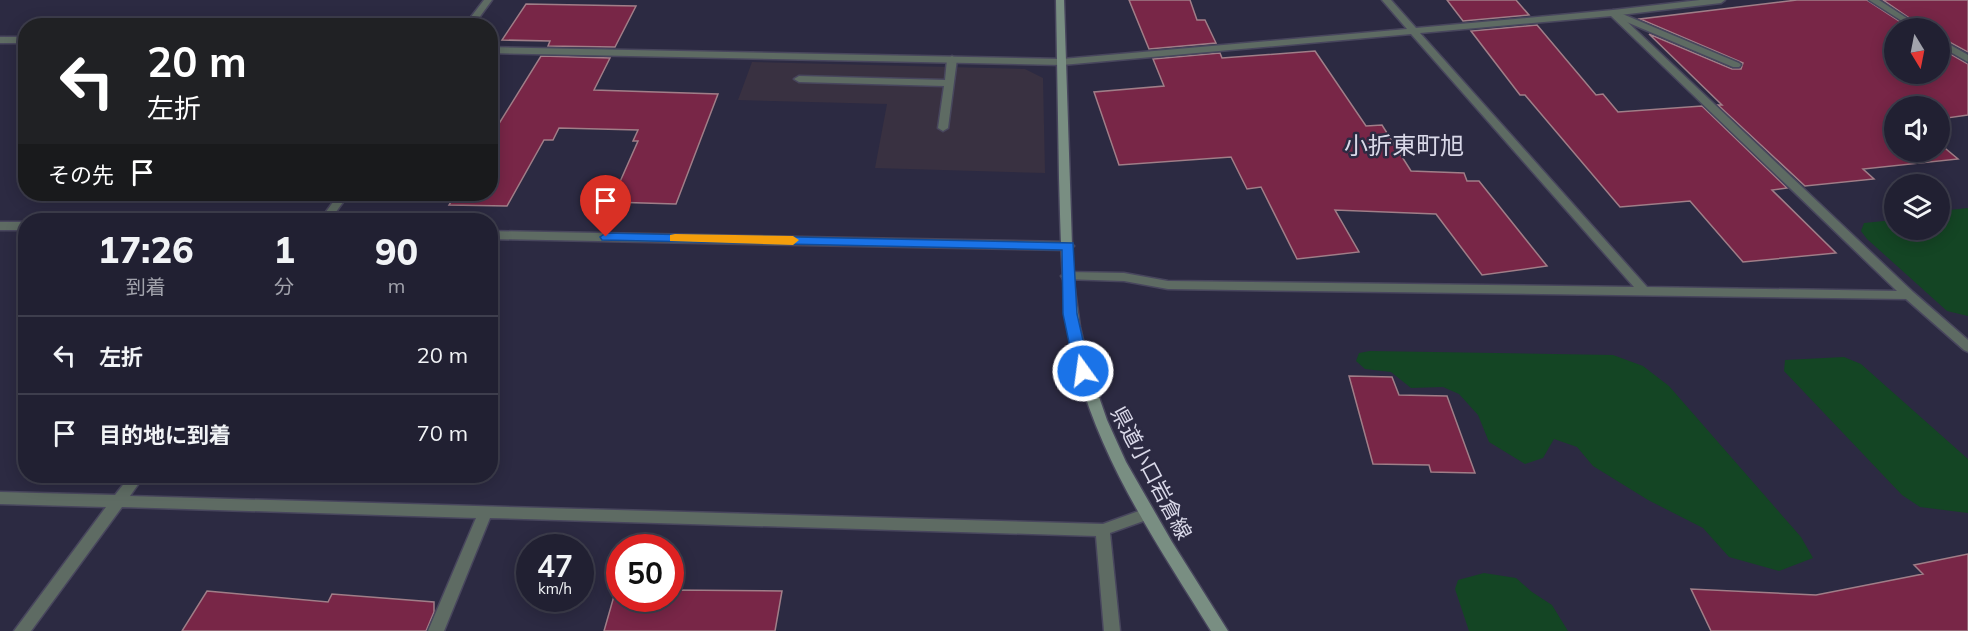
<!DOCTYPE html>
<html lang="ja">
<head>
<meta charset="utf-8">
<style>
	:root { --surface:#212032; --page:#2d2d3e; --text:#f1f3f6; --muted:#a2a3ac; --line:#3e3e4d }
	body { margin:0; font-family:Mulish,"Noto Sans JP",sans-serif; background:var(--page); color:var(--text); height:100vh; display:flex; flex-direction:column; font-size:22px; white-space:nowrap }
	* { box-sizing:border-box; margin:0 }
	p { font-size:20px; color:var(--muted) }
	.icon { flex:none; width:33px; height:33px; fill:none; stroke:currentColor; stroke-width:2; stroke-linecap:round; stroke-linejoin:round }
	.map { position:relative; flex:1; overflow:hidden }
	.sheet { position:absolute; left:18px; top:213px; width:480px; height:270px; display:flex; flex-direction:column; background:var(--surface); border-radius:24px; box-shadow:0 3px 15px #0003,0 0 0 2px var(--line) }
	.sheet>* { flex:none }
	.guide { position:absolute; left:18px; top:18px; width:480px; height:183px; border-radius:24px; box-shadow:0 3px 15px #0003,0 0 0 2px var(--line); background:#202124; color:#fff; overflow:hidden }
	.needle { width:39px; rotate:170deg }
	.controls { position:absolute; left:1884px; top:18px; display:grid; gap:12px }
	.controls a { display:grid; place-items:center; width:66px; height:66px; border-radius:50%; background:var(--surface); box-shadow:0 3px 15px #0003,0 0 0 2px var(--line); font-size:30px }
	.speed { position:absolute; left:516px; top:534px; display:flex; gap:12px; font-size:30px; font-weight:700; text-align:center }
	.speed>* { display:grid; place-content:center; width:78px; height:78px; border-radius:50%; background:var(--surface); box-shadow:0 3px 15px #0003,0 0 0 2px var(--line); line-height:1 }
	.speed small { font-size:15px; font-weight:400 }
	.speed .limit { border:9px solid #d22; background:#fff; color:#111 }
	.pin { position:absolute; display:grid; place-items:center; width:51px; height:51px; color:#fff; margin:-62px -26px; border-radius:50% 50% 50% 0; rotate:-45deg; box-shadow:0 0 6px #0007 }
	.pin .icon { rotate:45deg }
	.me { position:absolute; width:66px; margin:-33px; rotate:346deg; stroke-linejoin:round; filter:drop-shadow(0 0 4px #0008) }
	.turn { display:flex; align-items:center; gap:21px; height:126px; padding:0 30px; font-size:27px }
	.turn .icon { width:78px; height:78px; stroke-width:2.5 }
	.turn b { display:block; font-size:42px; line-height:51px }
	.then { display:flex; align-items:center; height:57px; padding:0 30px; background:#0003; gap:12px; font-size:22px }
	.eta { display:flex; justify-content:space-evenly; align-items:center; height:102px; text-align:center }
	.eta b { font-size:36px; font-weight:800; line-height:42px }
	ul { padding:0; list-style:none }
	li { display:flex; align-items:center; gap:18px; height:78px; padding:0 30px; border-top:2px solid var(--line) }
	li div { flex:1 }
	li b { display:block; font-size:22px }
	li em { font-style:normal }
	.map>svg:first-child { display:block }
	.industrial { fill:#393141 }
	.green { fill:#144524 }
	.building { fill:#782647; stroke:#a07e88; stroke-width:1.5 }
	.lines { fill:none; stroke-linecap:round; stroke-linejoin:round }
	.service-casing { stroke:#48465d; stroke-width:3 }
	.minor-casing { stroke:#48465d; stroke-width:3 }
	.secondary-casing { stroke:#48465d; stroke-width:3 }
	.service { fill:#5e6b63; fill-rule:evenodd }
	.minor { fill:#5e6b63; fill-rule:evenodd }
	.secondary { fill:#798e82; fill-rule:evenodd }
	.route { fill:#1a73e8; stroke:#114b97; stroke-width:1.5 }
	.slow { fill:#f59e0b }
	.labels { text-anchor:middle; stroke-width:5; stroke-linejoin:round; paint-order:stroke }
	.street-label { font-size:21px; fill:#d9d8e8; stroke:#2c2a42 }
	.quarter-label { font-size:24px; fill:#d9d8e8; stroke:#2c2a42 }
</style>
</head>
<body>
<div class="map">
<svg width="1968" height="631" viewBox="0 0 1968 631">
	<rect width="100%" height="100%" fill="#2c2a42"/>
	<path class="industrial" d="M752,62L1025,69L1043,78L1045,173L875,168L887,104L738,100Z"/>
	<path class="green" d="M1968,208V316L1947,311L1867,239L1861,231L1864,223L1894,220V230H1940V211Z
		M1370,351L1613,355L1643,366L1669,386L1801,537L1813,558L1779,571L1729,557L1703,528L1648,500L1593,466L1577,447L1554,439L1543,458L1525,464L1489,442L1478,415L1459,394L1443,387L1411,388L1391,372L1365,369L1356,361L1359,353Z
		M1844,357L1861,364L1968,459V513L1920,507L1902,495L1784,371L1785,360Z
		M1484,573L1516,578L1532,592L1552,605L1568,631H1469L1455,589L1458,580Z"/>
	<path class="building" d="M1129,0H1190L1197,20H1205L1216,43L1149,49Z
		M1447,0H1516L1529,15L1463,21Z
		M1797,0H1867L1910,28H1894V74H1940V48L1968,64V115L1940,119V106H1894V152H1940V144L1958,159L1863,169L1874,179L1805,186L1718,105H1722L1649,34L1732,69H1741L1743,63L1640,19Z
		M1883,0H1968V52L1940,37V28H1924Z
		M526,4L636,6L615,47L548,46L550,41L502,40Z
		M1537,25L1596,95L1603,94L1618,112L1702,106L1787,188L1772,190L1836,253L1743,262L1690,201L1620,207L1525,95H1520L1471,31Z
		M1315,51L1366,126L1382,125L1411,171L1464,173L1467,181H1479L1547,266L1482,275L1436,214L1335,210L1359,252L1297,259L1261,187L1247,189L1231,157L1119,165L1094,92L1164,86L1153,59L1220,53L1222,58Z
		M541,56L610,58L594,90L718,94L676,204L611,202L638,141H633L638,130L559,128L553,140H544L507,206L449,205L456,194H490V138Z
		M1349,376L1392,377L1399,395L1447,396L1475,473L1431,472L1429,465L1373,464Z
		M1968,554V631H1711L1691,589L1816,595L1923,574L1914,565Z
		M616,589H620V598H670V590L782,591L775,631H604Z
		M207,591L328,602L332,594L434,602V612L426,631H182Z"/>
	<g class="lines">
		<defs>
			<path id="service" d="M1613,10L1739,63L1741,65L1739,67H1733L1610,15L1609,13Z
				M952,56L957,59L948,128L943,131L938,128L944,86L799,82L794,79L799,76L945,80L947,59Z"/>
			<path id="minor" d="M484,0H492L473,26H464Z
				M1382,0H1391L1416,28L1613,10L1700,0H1725L1721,3L1620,15L1913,292L1968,340V352L1964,350L1906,299L1168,289L1124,281L1063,279L1061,276L1067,272L1124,273L1168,281L1634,287L1411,34L1062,65L490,53V47L1062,59L1407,29ZM1611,16L1897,291L1647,287L1420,33Z
				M1869,0H1879L1922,28H1913Z
				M0,37H26V43H0Z
				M1940,39L1968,55V62L1940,46Z
				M339,194H349L330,220H320Z
				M0,222H26V230H0Z
				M490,231L1068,242L1074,246L1068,250L490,239Z
				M130,476H144L130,496L1103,524L1147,508L1152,510L1154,514L1152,518L1110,533L1120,631H1104L1096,536L490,518L444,631H428L476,518L122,507L31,631H14L106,507L0,504V492L115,495Z"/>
			<path id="secondary" d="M1056,0H1064L1073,276L1080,327L1091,374L1107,420L1126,462L1172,542L1228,631H1211C1161,550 1103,466 1078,372C1061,307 1061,245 1059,178C1058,119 1057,59 1056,0Z"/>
		</defs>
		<use href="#service" class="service-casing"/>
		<use href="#minor" class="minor-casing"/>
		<use href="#secondary" class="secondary-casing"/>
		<use href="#service" class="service"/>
		<use href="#minor" class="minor"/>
		<use href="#secondary" class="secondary"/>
	</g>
	<path class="route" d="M606,233L1073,243L1077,314L1090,371L1083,376L1075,371L1063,314L1062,250L602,240L600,237Z"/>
	<path class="slow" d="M675,234L793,236L799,240L793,245L670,241V235Z"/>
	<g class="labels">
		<g class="street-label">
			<text transform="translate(1151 473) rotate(62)" y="7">県道小口岩倉線</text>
		</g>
		<g class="quarter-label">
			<text x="1404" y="154">小折東町旭</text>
		</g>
	</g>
</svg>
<div class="controls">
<a><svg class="needle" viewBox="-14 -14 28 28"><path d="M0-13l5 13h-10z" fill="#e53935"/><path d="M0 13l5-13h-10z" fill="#a2a3ac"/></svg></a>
<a><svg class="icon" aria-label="sound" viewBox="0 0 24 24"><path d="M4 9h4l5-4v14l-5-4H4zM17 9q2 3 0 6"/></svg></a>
<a><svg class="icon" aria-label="layers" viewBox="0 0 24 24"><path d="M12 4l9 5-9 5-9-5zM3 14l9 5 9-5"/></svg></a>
</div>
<div class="speed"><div>47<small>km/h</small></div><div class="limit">50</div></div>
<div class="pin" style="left:606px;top:237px;background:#d93025"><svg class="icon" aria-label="arrive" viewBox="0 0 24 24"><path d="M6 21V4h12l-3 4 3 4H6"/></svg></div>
<svg class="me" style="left:1083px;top:371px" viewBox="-20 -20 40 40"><circle r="17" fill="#1a73e8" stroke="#fff" stroke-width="3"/><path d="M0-11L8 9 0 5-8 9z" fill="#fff"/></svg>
<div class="guide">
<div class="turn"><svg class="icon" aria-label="left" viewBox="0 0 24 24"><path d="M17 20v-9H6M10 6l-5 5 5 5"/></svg><div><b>20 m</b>左折</div></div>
<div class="then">その先<svg class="icon" aria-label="arrive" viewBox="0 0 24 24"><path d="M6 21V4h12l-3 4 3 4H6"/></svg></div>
</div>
<section class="sheet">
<div class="eta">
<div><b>17:26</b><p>到着</p></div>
<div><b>1</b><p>分</p></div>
<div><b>90</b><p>m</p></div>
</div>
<ul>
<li><svg class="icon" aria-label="left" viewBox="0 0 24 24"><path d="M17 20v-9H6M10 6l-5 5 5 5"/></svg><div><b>左折</b></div><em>20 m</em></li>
<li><svg class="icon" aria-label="arrive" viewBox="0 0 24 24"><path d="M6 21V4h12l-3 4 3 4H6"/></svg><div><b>目的地に到着</b></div><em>70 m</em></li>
</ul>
</section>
</div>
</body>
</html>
